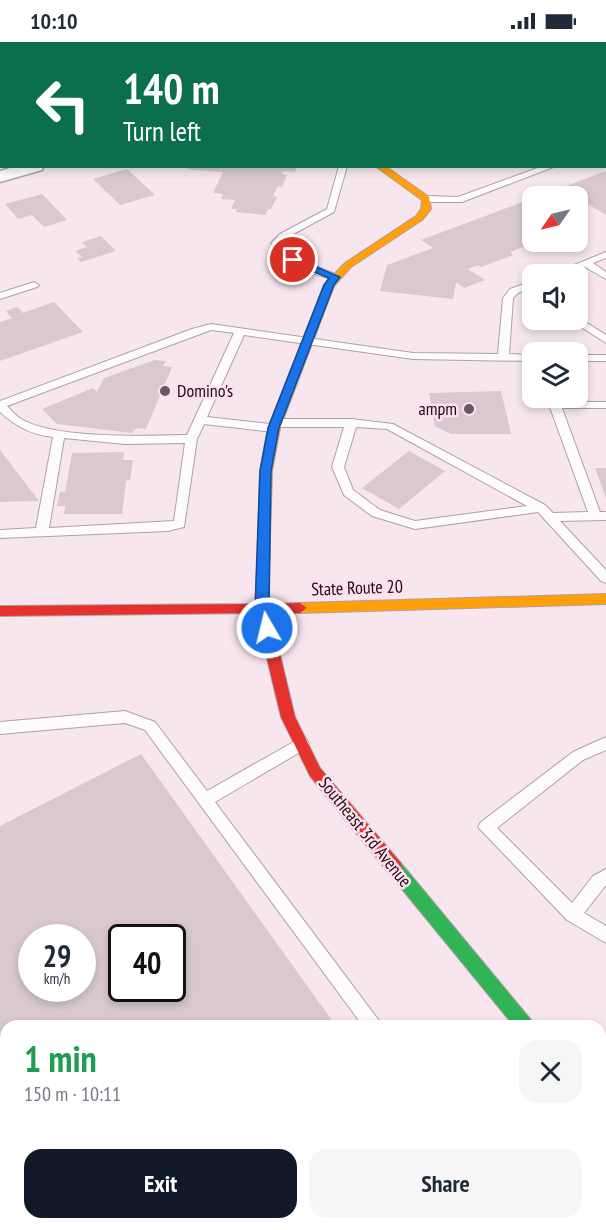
<!DOCTYPE html>
<html lang="en">
<head>
<meta charset="utf-8">
<style>
	:root { --surface:#fff; --page:#f6f6f7; --text:#1f2937; --muted:#747a83; --accent:#111827 }
	body { margin:0; font-family:"PT Sans Narrow",sans-serif; background:var(--page); color:var(--text); height:100vh; display:flex; flex-direction:column; font-size:22px; white-space:nowrap }
	* { box-sizing:border-box; margin:0 }
	p { font-size:20px; color:var(--muted) }
	.icon { flex:none; width:33px; height:33px; fill:none; stroke:currentColor; stroke-width:2; stroke-linecap:round; stroke-linejoin:round }
	.map { position:relative; flex:1; overflow:hidden }
	.sheet { position:absolute; left:0px; top:978px; width:606px; height:210px; display:flex; flex-direction:column; background:var(--surface); border-radius:18px 18px 0 0; box-shadow:0 3px 9px #0003 }
	.sheet>* { flex:none }
	.banner { position:absolute; left:0px; top:0px; width:606px; height:126px; box-shadow:0 3px 9px #0003; background:#0b6e4f; color:#fff; overflow:hidden }
	.needle { width:39px; rotate:236deg }
	.tools { position:absolute; left:522px; top:144px; display:grid; gap:12px }
	.tools a { display:grid; place-items:center; width:66px; height:66px; border-radius:12px; background:var(--surface); box-shadow:0 3px 9px #0003; font-size:30px }
	.speed { position:absolute; left:18px; top:882px; display:flex; gap:12px; font-size:30px; font-weight:700; text-align:center }
	.speed>* { display:grid; place-content:center; width:78px; height:78px; border-radius:50%; background:var(--surface); box-shadow:0 3px 9px #0003; line-height:1 }
	.speed small { font-size:15px; font-weight:400 }
	.speed .limit { border:3px solid #111; border-radius:9px; background:#fff; color:#111 }
	.pin { position:absolute; display:grid; place-items:center; width:51px; height:51px; color:#fff; margin:-26px; border:3px solid #fff; border-radius:50%; box-shadow:0 2px 6px #0007 }
	.me { position:absolute; width:66px; margin:-33px; rotate:352deg; stroke-linejoin:round; filter:drop-shadow(0 0 4px #0008) }
	.turn { display:flex; align-items:center; gap:21px; height:126px; padding:0 24px; font-size:27px }
	.turn .icon { width:78px; height:78px; stroke-width:2.5 }
	.turn b { display:block; font-size:42px; line-height:51px }
	.round { display:grid; place-items:center; flex:none; width:63px; height:63px; border-radius:18px; background:var(--page) }
	.overview { display:flex; align-items:center; justify-content:space-between; height:102px; padding:0 24px }
	h1 { font-size:36px; font-weight:800; line-height:45px; color:#1e9e55 }
	.button { display:flex; gap:12px; margin-top:auto; padding:12px 24px }
	.button a { flex:1; height:69px; border-radius:18px; background:var(--accent); color:#fff; font-size:24px; font-weight:800; line-height:69px; text-align:center }
	.button a+a { background:var(--page); color:var(--text) }
	.status { display:flex; justify-content:space-between; align-items:center; height:42px; padding:0 30px; background:var(--surface); direction:ltr }
	.status svg { height:16px; fill:currentColor }
	.map>svg:first-child { display:block }
	.building { fill:#dac8d0; fill-rule:evenodd }
	.lines { fill:none; stroke-linecap:round; stroke-linejoin:round }
	.lane-casing { stroke:#afa0a7; stroke-width:2 }
	.street-casing { stroke:#afa0a7; stroke-width:3 }
	.fast-casing { stroke:#afa0a7; stroke-width:2 }
	.slow-casing { stroke:#afa0a7; stroke-width:2 }
	.jam-casing { stroke:#afa0a7; stroke-width:2 }
	.lane { fill:#fefbfc; fill-rule:evenodd }
	.street { fill:#fefbfc; fill-rule:evenodd }
	.fast { fill:#30b455; fill-rule:evenodd }
	.slow { fill:#ff9f0a; fill-rule:evenodd }
	.jam { fill:#e5322d; fill-rule:evenodd }
	.route { fill:#1a73e8; stroke:#114b97; stroke-width:1.5 }
	.poi-dot { fill:#675860; stroke:#ffdfed; stroke-width:2 }
	.labels { text-anchor:middle; stroke-width:5; stroke-linejoin:round; paint-order:stroke }
	.poi-label { font-size:18px; fill:#190c13; stroke:#ffdfed; text-anchor:start }
	.street-label { font-size:18px; fill:#190c13; stroke:#ffdfed }
</style>
</head>
<body>
<div class="status"><b>10:10</b><svg viewBox="0 0 49 12"><path d="M0 12V9h3v3zM5 12V6h3v6zM10 12V3h3v9zM15 12V0h3v12zM26 1h20v11H26zM47 4h2v5h-2z"/></svg></div>
<div class="map">
<svg width="606" height="1188" viewBox="0 0 606 1188">
	<rect width="100%" height="100%" fill="#f8e6ee"/>
	<path class="building" d="M180,124H297L295,130L283,129L282,132L287,133L282,145L278,144L273,154L277,155L271,167H268L265,173L236,170L237,167H231L235,158L221,157L223,152L213,151L223,130L192,128Z
		M127,127L155,153L120,163L93,137Z
		M606,129V173L561,146Z
		M42,152L67,178L44,185L32,173L18,177L5,162Z
		M523,160L532,166V200H546L533,205L530,202L510,210L513,213L481,225L478,223L468,227L485,238L464,246L456,240L453,257L380,249L387,223L433,206L421,198Z
		M101,194L116,209L81,220L77,216L82,215L75,209L87,205L82,200Z
		M54,260L83,290L0,319V280L12,276L6,269L17,265L23,271Z
		M155,318L166,319L163,324L172,325L146,387L137,386L132,391L57,382L42,367L93,346L97,350L104,336Z
		M501,349L511,392H451L435,384L429,351Z
		M0,408L39,459L0,460Z
		M409,409L445,429L399,467L362,446Z
		M124,410L123,418H133L130,438L126,439L122,472H64L65,464H57L60,450H65L72,411Z
		M595,426H606V456Z
		M141,712L336,984H6V1182H478L483,1188H0V784ZM32,896H82V946H32ZM122,896H172V946H122Z"/>
	<g class="lines">
		<defs>
			<path id="lane" d="M606,102V108H604V103Z
				M339,124H347L334,170L286,196L281,201L297,217L338,233V237L335,238C310,231 286,224 271,201L280,192L327,167Z
				M543,124H556L462,160H426L422,157L426,154L458,155Z
				M606,210V216L593,221L606,230V237L585,225L564,232H552Z
				M532,239V245L518,251L513,256L509,312L532,313V319L413,317L244,293L207,375L270,382L271,379L275,377H351L393,382L545,463L553,471L588,470L547,357L557,356L559,360H606V366H562L600,470H606V478L560,479L606,528V541L601,539L538,470L415,487L372,474L344,453L332,425L344,385H279L278,389L274,390L204,382L197,397L184,485L168,489L0,496V488L36,486L53,395C32,393 15,384 0,370V359L192,287L211,282L413,311L498,312L503,256L510,247ZM211,288L234,291L187,393C145,394 55,397 21,377C16,374 11,368 7,364ZM356,385L387,387L527,464L415,479L380,468L353,448L344,425ZM64,396L125,402L185,401L174,479L49,486Z
				M34,240L39,243L37,245L0,257V251Z
				M579,276L606,293V301L570,278Z
				M578,313H606V319H578Z
				M125,669L155,680L207,749L297,698L302,696L307,698L309,702L307,706L215,760L383,984H363L145,688L125,681L0,692V680Z
				M606,695V708L583,718L497,786L572,861L593,834L606,827V843L584,871L606,884V901L567,878L478,785L481,780L573,710Z
				M512,1182H533L536,1188H515Z"/>
			<path id="street" d="M188,0H203L204,2H189Z
				M458,0H476L457,2Z
				M16,124H44L42,128L0,140V129Z
				M600,1058L606,1060V1102L600,1099Z"/>
			<path id="fast" d="M394,818L400,820L531,978L534,984H514L388,830L386,825L388,820Z"/>
			<path id="slow" d="M375,124H385L429,155L431,167L422,178L351,225L334,244L280,386L272,429L269,528L263,533L257,528L260,429L268,386L324,243L345,221L416,174L421,167L422,158Z
				M606,552V562L300,571L293,566L300,561Z"/>
			<path id="jam" d="M263,523L269,528V562L300,561L307,566L300,571H270L295,675L320,726L400,820L402,825L400,830L394,832L388,830L310,734L281,675L256,571L0,574V564L256,562L257,528Z"/>
		</defs>
		<use href="#lane" class="lane-casing"/>
		<use href="#street" class="street-casing"/>
		<use href="#fast" class="fast-casing"/>
		<use href="#slow" class="slow-casing"/>
		<use href="#jam" class="jam-casing"/>
		<use href="#lane" class="lane"/>
		<use href="#street" class="street"/>
		<use href="#fast" class="fast"/>
		<use href="#slow" class="slow"/>
		<use href="#jam" class="jam"/>
	</g>
	<path class="route" d="M293,215L340,235L334,243L279,386L271,429L269,567L273,586L267,591L260,586L255,567L260,429L268,386L324,243L329,236L290,220V216Z"/>
	<g class="poi-dot">
		<circle cx="165" cy="349" r="6"/>
		<circle cx="469" cy="367" r="6"/>
	</g>
	<g class="labels">
		<g class="poi-label">
			<text x="177" y="355">Domino's</text>
			<text x="457" y="373" text-anchor="end">ampm</text>
		</g>
		<g class="street-label">
			<text transform="translate(357 546) rotate(-2)" y="6">State Route 20</text>
			<text transform="translate(365 790) rotate(51)" y="6">Southeast 3rd Avenue</text>
		</g>
	</g>
</svg>
<div class="tools">
<a><svg class="needle" viewBox="-14 -14 28 28"><path d="M0-13l5 13h-10z" fill="#e53935"/><path d="M0 13l5-13h-10z" fill="#747a83"/></svg></a>
<a><svg class="icon" aria-label="sound" viewBox="0 0 24 24"><path d="M4 9h4l5-4v14l-5-4H4zM17 9q2 3 0 6"/></svg></a>
<a><svg class="icon" aria-label="layers" viewBox="0 0 24 24"><path d="M12 4l9 5-9 5-9-5zM3 14l9 5 9-5"/></svg></a>
</div>
<div class="speed"><div>29<small>km/h</small></div><div class="limit">40</div></div>
<div class="pin" style="left:293px;top:218px;background:#d93025"><svg class="icon" aria-label="arrive" viewBox="0 0 24 24"><path d="M6 21V4h12l-3 4 3 4H6"/></svg></div>
<svg class="me" style="left:267px;top:586px" viewBox="-20 -20 40 40"><circle r="17" fill="#1a73e8" stroke="#fff" stroke-width="3"/><path d="M0-11L8 9 0 5-8 9z" fill="#fff"/></svg>
<div class="banner">
<div class="turn"><svg class="icon" aria-label="left" viewBox="0 0 24 24"><path d="M17 20v-9H6M10 6l-5 5 5 5"/></svg><div><b>140 m</b>Turn left</div></div>
</div>
<section class="sheet">
<div class="overview"><div><h1>1 min</h1><p>150 m · 10:11</p></div><a class="round"><svg class="icon" aria-label="close" viewBox="0 0 24 24"><path d="M6 6l12 12M18 6L6 18"/></svg></a></div>
<div class="button"><a>Exit</a><a>Share</a></div>
</section>
</div>
</body>
</html>
